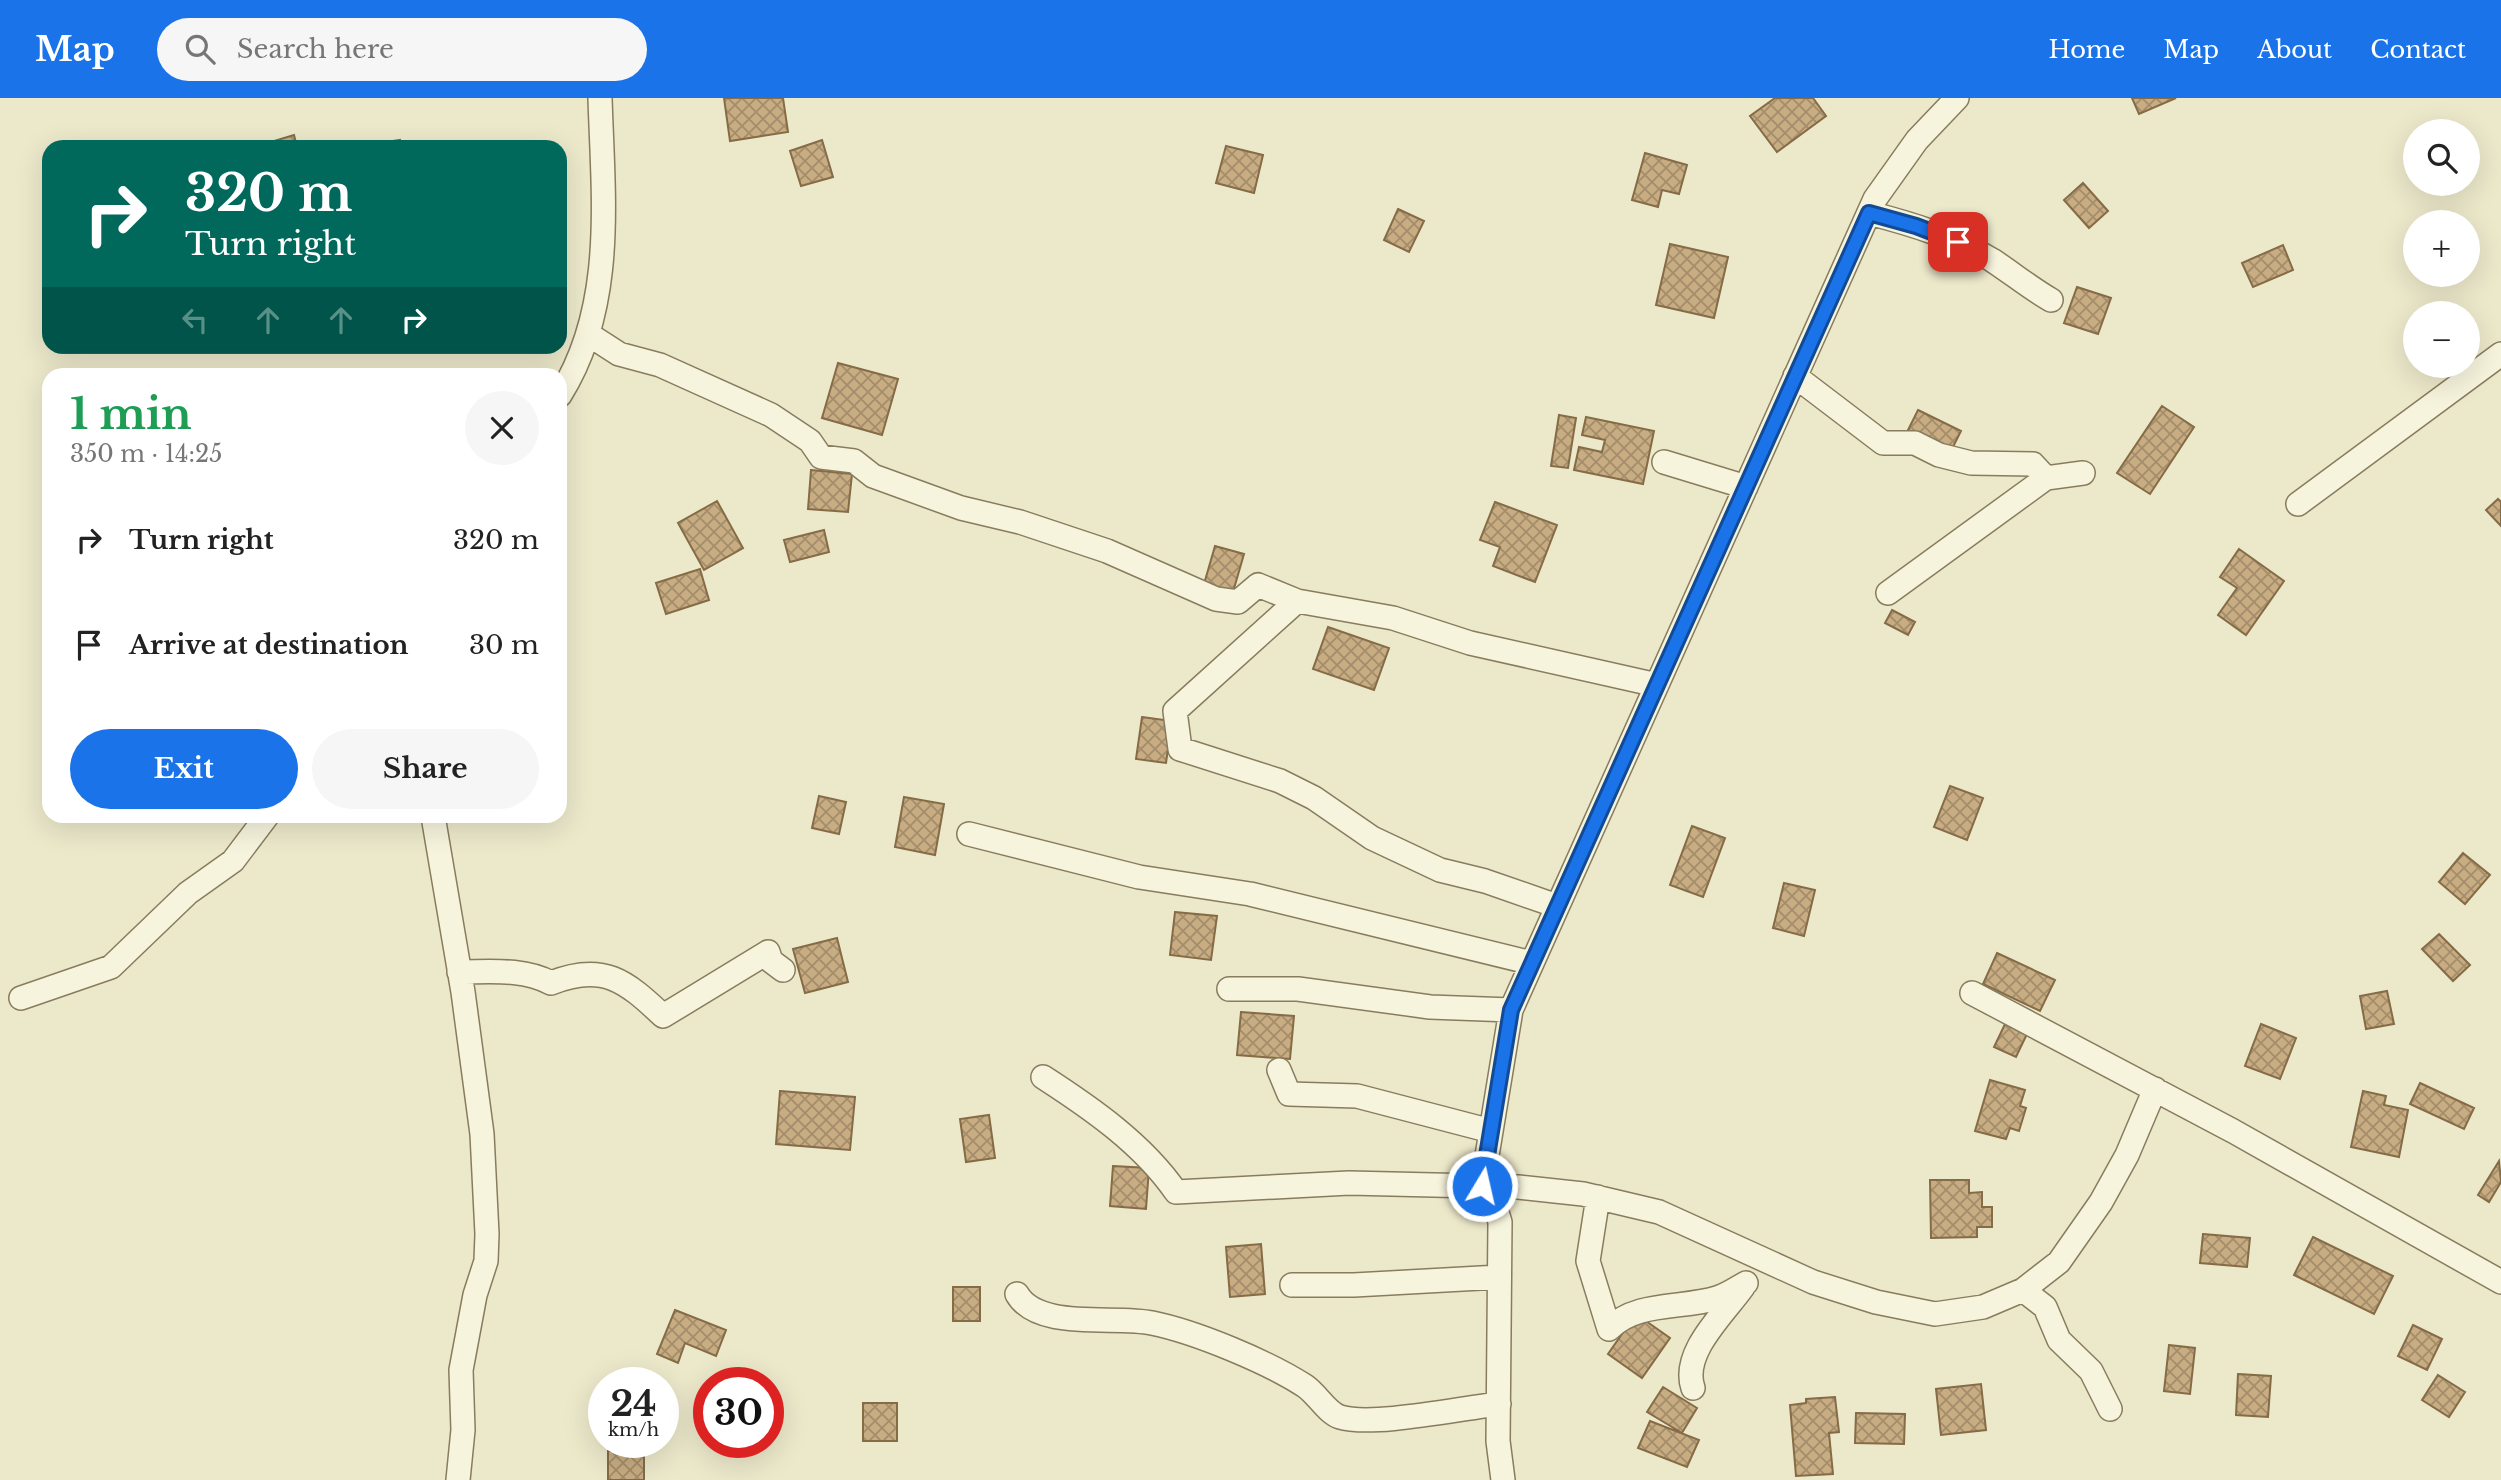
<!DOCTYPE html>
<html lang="en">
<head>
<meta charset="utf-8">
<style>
	:root { --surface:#fff; --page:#f6f6f6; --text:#222; --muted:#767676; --accent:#1a73e8 }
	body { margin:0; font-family:"Libre Baskerville",serif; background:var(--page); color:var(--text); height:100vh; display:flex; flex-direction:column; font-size:26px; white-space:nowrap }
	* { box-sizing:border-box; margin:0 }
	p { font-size:23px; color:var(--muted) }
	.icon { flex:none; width:38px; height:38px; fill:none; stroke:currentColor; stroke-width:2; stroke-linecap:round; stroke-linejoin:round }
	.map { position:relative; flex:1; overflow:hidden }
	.details { position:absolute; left:42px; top:270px; width:525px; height:455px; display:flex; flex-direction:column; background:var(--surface); border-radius:21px; box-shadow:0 7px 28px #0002 }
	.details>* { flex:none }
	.top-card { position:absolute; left:42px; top:42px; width:525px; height:214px; border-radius:21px; box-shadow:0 7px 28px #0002; background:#00695c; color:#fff; overflow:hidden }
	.buttons { position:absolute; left:2403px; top:21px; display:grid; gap:14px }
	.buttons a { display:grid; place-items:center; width:77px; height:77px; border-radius:50%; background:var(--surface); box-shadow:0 7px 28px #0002; font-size:35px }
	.speed { position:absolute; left:588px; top:1269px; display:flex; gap:14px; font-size:35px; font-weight:700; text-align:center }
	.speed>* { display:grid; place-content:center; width:91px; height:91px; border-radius:50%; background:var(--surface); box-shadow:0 7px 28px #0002; line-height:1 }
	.speed small { font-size:18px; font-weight:400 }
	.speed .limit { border:10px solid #d22; background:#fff; color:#111 }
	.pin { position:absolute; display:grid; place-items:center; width:60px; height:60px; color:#fff; margin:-30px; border-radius:14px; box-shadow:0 4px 10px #0006 }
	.me { position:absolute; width:77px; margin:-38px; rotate:9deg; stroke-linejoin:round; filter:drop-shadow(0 0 5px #0008) }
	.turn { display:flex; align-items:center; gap:24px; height:147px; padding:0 28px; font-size:32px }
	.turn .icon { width:91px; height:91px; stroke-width:2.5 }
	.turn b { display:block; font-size:49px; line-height:60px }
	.lanes { display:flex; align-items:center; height:66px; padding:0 28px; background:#0003; justify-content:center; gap:35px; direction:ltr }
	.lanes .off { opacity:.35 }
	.round { display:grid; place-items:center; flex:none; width:74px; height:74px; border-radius:37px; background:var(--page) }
	.headline { display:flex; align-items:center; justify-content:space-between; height:119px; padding:0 28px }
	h1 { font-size:42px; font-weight:800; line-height:52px; color:#1e9e55 }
	.action { display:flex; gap:14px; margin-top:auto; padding:14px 28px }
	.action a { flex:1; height:80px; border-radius:42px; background:var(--accent); color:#fff; font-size:28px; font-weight:800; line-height:80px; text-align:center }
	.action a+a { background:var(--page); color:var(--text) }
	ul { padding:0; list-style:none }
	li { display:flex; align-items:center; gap:21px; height:105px; padding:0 28px }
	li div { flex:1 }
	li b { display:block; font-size:26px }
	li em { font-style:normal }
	header { display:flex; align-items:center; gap:42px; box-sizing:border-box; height:98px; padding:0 35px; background:var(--accent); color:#fff }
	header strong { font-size:33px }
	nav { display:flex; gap:38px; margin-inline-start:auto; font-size:24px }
	.search { width:490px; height:63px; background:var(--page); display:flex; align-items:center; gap:18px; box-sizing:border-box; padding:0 24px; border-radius:38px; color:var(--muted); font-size:26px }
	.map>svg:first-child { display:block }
	.building { fill:url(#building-cross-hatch); stroke:#856b46; stroke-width:2 }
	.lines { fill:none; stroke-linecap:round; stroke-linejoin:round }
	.street-casing { stroke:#887c5f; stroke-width:26 }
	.street { stroke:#f7f4dd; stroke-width:23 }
	.route-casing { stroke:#114b97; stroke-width:18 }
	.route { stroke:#1a73e8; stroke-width:12 }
</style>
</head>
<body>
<header>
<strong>Map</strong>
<div class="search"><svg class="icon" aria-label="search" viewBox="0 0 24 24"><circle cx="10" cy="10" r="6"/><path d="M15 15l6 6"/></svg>Search here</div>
<nav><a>Home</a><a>Map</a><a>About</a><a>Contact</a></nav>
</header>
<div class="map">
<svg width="2501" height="1382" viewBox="0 0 2501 1382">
	<defs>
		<pattern id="building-cross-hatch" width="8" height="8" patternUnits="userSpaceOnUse" patternTransform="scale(1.75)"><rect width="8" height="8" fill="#c8ac82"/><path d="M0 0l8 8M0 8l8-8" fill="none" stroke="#a38d6a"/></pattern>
	</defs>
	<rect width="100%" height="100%" fill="#ece8ca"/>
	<path class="building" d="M724,0H783L788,34L730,43Z
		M1775,0H1813L1826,18L1777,54L1750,18Z
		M2132,0H2176L2139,16Z
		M294,37L297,49H254Z
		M400,42L401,49H358V48Z
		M822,42L833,79L801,88L790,53Z
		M1226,48L1263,57L1254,95L1216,85Z
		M1645,55L1687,67L1679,96L1662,92L1658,109L1632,102Z
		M2083,85L2108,113L2089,130L2064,102Z
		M1398,111L1424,123L1409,154L1384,142Z
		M1670,146L1728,159L1714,220L1656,207Z
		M2283,147L2293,172L2253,189L2242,165Z
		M2077,189L2111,200L2098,236L2064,225Z
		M838,265L898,281L882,337L822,320Z
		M2162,308L2194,329L2150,396L2117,375Z
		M1918,312L1961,333L1951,353L1908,332Z
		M1559,317L1576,320L1568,370L1551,368Z
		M1586,319L1654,333L1643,386L1574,372L1579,349L1602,354L1605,342L1582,337Z
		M811,372L852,376L848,414L808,411Z
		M2498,401L2501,404V428L2486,412Z
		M717,403L743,450L704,472L678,425Z
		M1495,404L1557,427L1535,484L1493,468L1500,449L1480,442Z
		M824,432L829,454L790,464L784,442Z
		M1215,448L1244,456L1233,494L1204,486Z
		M2239,451L2284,483L2246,537L2218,517L2237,490L2220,479Z
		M700,471L709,502L666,516L656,485Z
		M1892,512L1915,524L1908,537L1885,525Z
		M1328,529L1389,550L1374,592L1313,571Z
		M1142,619L1172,623L1166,665L1136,661Z
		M1950,688L1983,700L1967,742L1934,729Z
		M819,698L846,704L839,736L812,730Z
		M904,699L944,706L935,757L895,749Z
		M1692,728L1725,740L1703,799L1670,787Z
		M2463,755L2490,777L2465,806L2439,784Z
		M1784,785L1815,792L1804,838L1773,830Z
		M1175,814L1217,818L1211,862L1170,857Z
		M2439,836L2470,867L2453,883L2422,851Z
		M837,840L848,884L805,895L793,851Z
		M1997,855L2055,882L2040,913L1983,886Z
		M2387,893L2394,926L2366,931L2360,898Z
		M1241,914L1294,918L1290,961L1237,957Z
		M2005,926L2027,936L2016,959L1994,949Z
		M2261,926L2296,940L2280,981L2245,968Z
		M1990,982L2025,992L2020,1008L2026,1010L2019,1033L2010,1030L2006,1041L1975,1033Z
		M2420,985L2474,1010L2464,1031L2410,1006Z
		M780,993L855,999L850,1052L776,1046Z
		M2363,993L2386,998L2384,1007L2408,1012L2399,1059L2351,1049Z
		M989,1017L995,1060L966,1064L960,1021Z
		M2499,1063L2501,1084L2489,1104L2478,1097Z
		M1113,1068L1149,1070L1146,1111L1110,1108Z
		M1930,1082H1969V1095L1982,1094V1109H1992V1129H1977V1139L1931,1140Z
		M2203,1136L2250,1140L2247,1169L2200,1165Z
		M2313,1139L2393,1178L2374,1216L2294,1177Z
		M1261,1146L1265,1196L1230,1199L1226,1149Z
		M953,1189H980V1223H953Z
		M675,1212L726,1232L716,1258L685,1245L678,1265L657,1256Z
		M1636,1216L1670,1240L1642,1280L1608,1256Z
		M2413,1227L2442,1241L2427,1272L2398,1258Z
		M2169,1247L2195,1250L2190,1296L2164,1293Z
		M2238,1276L2271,1278L2268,1319L2236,1317Z
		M2438,1277L2465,1294L2449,1319L2422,1302Z
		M1981,1286L1986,1332L1941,1337L1936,1291Z
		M1663,1289L1697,1310L1682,1335L1647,1314Z
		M1835,1299L1839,1334L1829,1335L1833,1376L1796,1378L1790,1307L1806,1305V1301Z
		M863,1305H897V1343H863Z
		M1856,1315L1905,1316L1904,1346L1855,1345Z
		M1650,1323L1699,1342L1687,1369L1638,1350Z
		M608,1353H644V1382H608Z"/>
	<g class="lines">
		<defs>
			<path id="street" d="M1869,115C1912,126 1954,139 1992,162C2012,175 2030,190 2051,202
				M588,236L619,256L660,267L771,317L810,343L821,359L854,363L873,378L961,410L1020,424L1107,453L1216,501L1238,504L1258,487L1297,503L1393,520L1470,545L1657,587
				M1795,278L1883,345H1915L1939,357L1971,365L2033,366L2046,380L2083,375
				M560,297C616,208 603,100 600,0
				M1664,364L1746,389
				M2298,406L2501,256
				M1888,495L2046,380
				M1297,503L1175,613L1180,651L1280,683L1314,700L1372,740L1440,772L1485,783L1557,808
				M433,718L463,894L482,1036L487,1136L486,1163L475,1197L461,1272L463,1332L458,1382
				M969,736L1139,779L1250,796L1532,865
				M459,874C490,874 523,870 551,885C603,864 626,883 663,918L768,854L771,863L783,872
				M1229,891H1298L1430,909L1511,912
				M1972,895L2233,1033L2501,1184
				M21,900L111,869L188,795L233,763L267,718
				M1279,972L1289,996L1357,998L1491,1033
				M1043,979C1091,1010 1143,1046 1176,1094L1349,1085L1518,1089L1583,1096L1659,1114L1813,1184L1876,1204L1935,1216L1983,1209L2023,1192L2059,1164L2101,1104L2127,1057L2155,991
				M1598,1099L1588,1163L1609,1231C1636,1203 1682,1211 1717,1200C1727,1197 1737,1190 1746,1185
				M1292,1187H1354L1499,1179
				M2023,1192L2045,1209L2059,1242L2091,1273L2110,1311
				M1017,1196C1038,1233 1116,1217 1152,1225C1196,1234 1268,1264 1305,1288C1317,1296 1327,1315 1340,1319C1373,1329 1461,1310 1499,1306
				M1693,1290C1681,1255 1723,1217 1743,1189
				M1503,1382L1498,1343L1500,1124L1493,1101L1482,1088L1511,912L1875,101L1917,42L1957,0"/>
		</defs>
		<use href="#street" class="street-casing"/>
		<use href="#street" class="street"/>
	</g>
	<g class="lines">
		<defs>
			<path id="route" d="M1482,1088L1511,912L1869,115L1916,128L1958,144"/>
		</defs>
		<use href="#route" class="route-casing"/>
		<use href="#route" class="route"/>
	</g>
</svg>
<div class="buttons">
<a><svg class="icon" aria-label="search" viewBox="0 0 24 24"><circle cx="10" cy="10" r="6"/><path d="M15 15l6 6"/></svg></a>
<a>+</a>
<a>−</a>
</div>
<div class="speed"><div>24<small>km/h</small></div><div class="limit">30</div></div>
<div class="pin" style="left:1958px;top:144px;background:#d93025"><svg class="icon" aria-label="arrive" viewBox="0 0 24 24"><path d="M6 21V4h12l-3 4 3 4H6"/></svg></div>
<svg class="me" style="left:1482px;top:1088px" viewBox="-20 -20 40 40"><circle r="17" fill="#1a73e8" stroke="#fff" stroke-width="3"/><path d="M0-11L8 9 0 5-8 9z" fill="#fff"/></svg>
<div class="top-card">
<div class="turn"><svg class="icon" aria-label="right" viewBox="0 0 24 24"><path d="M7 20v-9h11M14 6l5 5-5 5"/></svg><div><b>320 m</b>Turn right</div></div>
<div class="lanes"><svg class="icon off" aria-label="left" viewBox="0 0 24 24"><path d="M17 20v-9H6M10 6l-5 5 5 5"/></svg><svg class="icon off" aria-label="ahead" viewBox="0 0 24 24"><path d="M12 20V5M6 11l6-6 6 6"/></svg><svg class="icon off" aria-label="ahead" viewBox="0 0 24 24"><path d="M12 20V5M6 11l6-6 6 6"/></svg><svg class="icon" aria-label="right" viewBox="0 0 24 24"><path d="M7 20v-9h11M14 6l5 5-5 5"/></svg></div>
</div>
<section class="details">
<div class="headline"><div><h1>1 min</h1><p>350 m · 14:25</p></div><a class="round"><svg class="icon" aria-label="close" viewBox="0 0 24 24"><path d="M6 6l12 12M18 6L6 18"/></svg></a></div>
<ul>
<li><svg class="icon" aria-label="right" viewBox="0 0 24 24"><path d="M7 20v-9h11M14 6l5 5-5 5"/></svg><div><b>Turn right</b></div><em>320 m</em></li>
<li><svg class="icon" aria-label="arrive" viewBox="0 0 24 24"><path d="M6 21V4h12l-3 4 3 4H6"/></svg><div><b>Arrive at destination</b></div><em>30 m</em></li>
</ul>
<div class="action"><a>Exit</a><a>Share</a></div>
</section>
</div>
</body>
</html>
